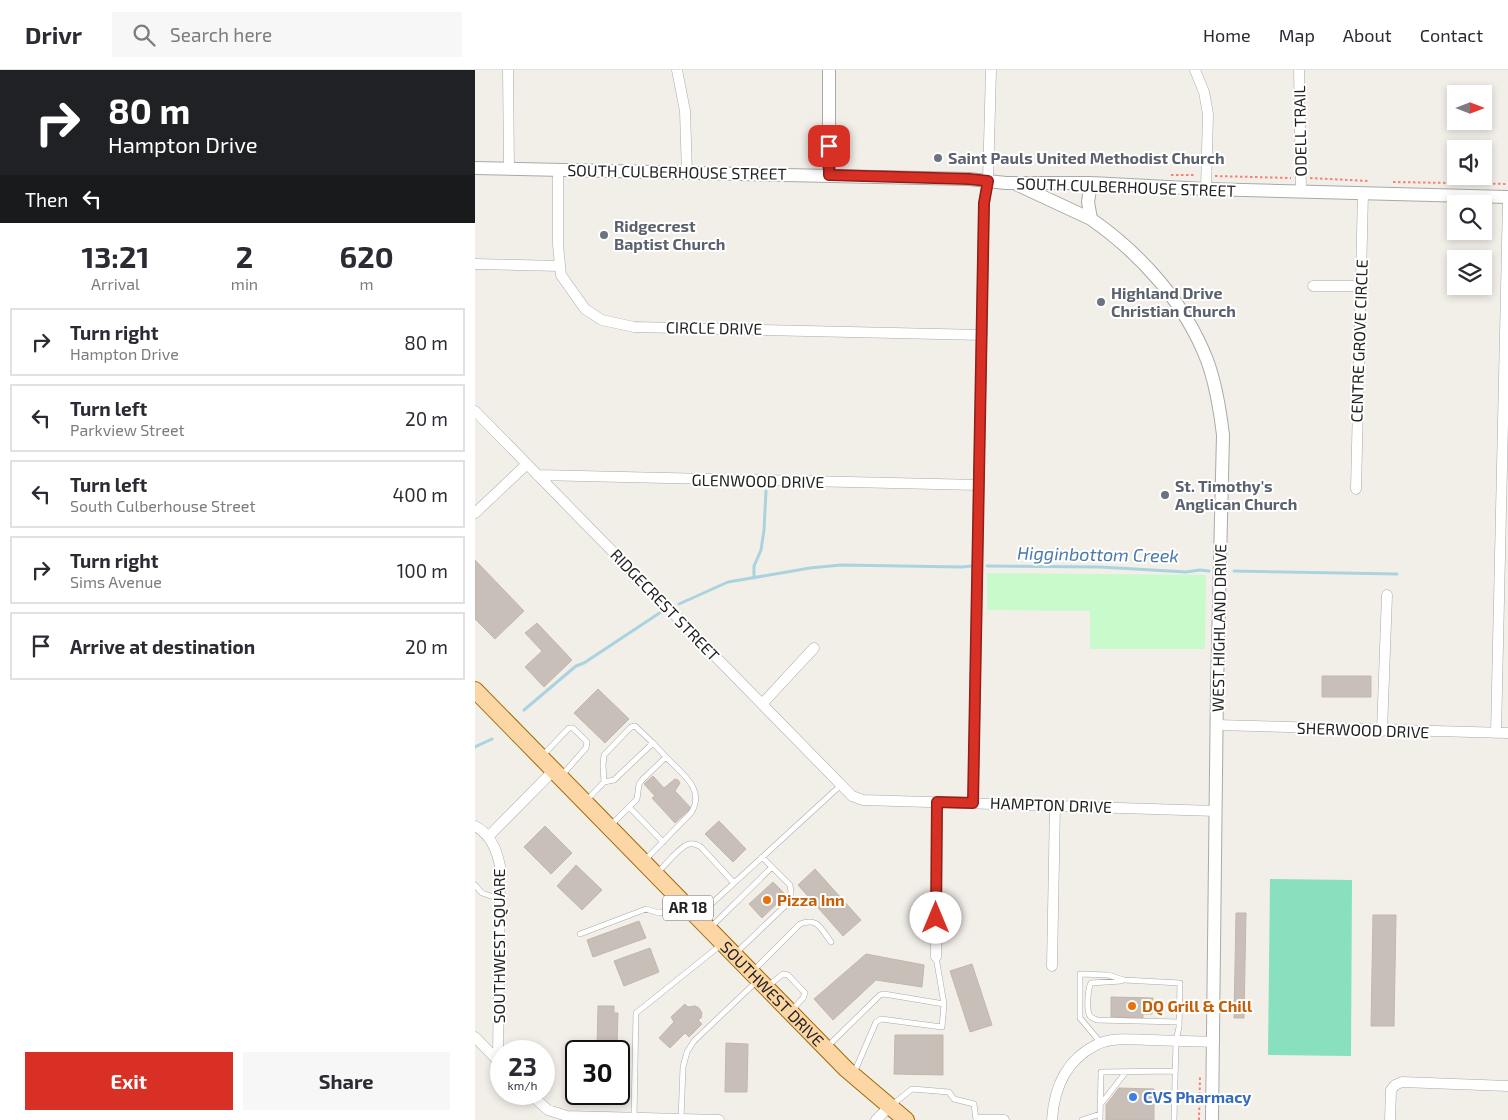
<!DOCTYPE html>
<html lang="en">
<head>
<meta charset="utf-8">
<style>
	:root { --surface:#fff; --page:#f7f7f7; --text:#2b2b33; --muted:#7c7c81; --line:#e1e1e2; --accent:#d93025 }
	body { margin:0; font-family:"Exo 2",sans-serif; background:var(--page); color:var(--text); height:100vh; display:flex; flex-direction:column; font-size:19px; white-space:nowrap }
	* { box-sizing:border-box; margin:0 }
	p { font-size:16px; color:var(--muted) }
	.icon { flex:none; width:28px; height:28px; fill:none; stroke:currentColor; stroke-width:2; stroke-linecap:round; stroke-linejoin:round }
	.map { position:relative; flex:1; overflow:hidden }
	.panel { display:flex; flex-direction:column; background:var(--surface); width:475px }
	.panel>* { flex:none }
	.banner { background:#202124; color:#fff; overflow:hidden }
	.needle { width:32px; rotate:90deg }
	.tools { position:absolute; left:972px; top:15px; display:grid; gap:10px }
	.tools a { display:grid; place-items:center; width:45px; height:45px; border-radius:0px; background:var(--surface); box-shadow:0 2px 8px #0003; font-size:25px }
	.speed { position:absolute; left:15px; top:970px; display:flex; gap:10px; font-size:25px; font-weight:700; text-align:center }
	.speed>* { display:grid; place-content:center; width:65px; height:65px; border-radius:50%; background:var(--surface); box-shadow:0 2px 8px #0003; line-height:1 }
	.speed small { font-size:12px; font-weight:400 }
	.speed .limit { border:2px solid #111; border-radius:8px; background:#fff; color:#111 }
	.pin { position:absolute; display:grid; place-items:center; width:42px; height:42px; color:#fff; margin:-21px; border-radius:10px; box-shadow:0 2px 8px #0006 }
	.me { position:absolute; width:55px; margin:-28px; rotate:0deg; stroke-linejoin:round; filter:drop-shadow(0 0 4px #0008) }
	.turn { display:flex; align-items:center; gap:18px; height:105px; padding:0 25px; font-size:22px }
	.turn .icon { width:65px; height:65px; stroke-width:2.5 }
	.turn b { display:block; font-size:35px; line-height:42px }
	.then { display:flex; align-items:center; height:48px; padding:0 25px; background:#0003; gap:10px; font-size:19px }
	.eta { display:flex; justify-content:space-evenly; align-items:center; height:85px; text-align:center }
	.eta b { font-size:30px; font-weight:700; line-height:35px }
	.cta { display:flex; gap:10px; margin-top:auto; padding:10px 25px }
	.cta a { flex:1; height:58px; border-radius:0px; background:var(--accent); color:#fff; font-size:20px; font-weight:700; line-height:58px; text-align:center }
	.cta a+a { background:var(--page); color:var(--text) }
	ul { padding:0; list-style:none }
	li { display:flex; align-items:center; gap:15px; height:68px; margin:0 10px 8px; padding:0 15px; border:2px solid var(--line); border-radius:0px }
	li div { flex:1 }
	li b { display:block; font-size:19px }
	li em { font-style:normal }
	header { display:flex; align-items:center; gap:30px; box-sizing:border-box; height:70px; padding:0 25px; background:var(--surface); border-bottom:1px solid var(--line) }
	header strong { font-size:24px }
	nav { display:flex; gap:28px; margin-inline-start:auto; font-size:18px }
	.search { width:350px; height:45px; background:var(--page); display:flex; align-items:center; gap:12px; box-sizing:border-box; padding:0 18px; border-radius:0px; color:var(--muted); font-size:19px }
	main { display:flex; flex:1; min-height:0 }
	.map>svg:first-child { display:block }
	.park { fill:#c8facc }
	.pitch { fill:#88e0be }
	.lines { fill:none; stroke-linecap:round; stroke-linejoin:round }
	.stream { stroke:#aad3df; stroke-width:3 }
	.building { fill:#c7bfb8; stroke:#c4b6ab }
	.service-casing { stroke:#a9a9a9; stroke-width:6 }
	.minor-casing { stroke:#a9a9a9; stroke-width:11 }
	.tertiary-casing { stroke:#a9a9a9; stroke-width:14 }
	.primary-casing { stroke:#a06b00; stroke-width:18 }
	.path { stroke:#fa8072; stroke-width:2; stroke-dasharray:2.5 2.5; stroke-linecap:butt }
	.service { stroke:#fff; stroke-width:5 }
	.minor { stroke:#fff; stroke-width:10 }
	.tertiary { stroke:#fff; stroke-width:12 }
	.primary { stroke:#fcd6a4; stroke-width:16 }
	.route-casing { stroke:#8d1f18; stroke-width:12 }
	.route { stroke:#d93025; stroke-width:9 }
	.worship-dot { fill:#6b7280; stroke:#fff; stroke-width:2 }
	.food-dot { fill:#e8710a; stroke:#fff; stroke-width:2 }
	.shop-dot { fill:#3f7fe0; stroke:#fff; stroke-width:2 }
	.labels { text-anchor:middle; stroke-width:4; stroke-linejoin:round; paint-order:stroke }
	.shield { fill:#fff; stroke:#646464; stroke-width:1 }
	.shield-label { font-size:15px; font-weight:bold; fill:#222 }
	.street-label { font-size:16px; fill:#222; stroke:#fff }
	.worship-label { font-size:16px; font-weight:bold; fill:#5b616d; stroke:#fff; text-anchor:start }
	.food-label { font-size:16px; font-weight:bold; fill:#c56008; stroke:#fff; text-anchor:start }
	.shop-label { font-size:16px; font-weight:bold; fill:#366cbe; stroke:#fff; text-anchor:start }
	.water-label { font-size:18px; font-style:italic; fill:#4a7aab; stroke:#fff }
</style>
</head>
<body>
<header>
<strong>Drivr</strong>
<div class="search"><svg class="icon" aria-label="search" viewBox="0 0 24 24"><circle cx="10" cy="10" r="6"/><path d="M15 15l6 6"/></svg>Search here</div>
<nav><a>Home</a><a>Map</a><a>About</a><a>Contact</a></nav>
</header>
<main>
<section class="panel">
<div class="banner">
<div class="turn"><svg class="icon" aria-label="right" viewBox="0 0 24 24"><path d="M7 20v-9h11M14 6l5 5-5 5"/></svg><div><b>80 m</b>Hampton Drive</div></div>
<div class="then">Then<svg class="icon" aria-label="left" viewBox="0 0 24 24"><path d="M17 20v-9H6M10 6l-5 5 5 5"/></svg></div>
</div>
<div class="eta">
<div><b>13:21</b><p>Arrival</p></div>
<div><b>2</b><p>min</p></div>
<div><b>620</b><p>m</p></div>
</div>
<ul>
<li><svg class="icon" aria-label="right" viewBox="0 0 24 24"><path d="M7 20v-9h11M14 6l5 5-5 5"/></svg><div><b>Turn right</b><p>Hampton Drive</p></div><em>80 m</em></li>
<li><svg class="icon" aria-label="left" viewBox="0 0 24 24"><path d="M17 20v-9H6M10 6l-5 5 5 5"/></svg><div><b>Turn left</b><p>Parkview Street</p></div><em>20 m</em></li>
<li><svg class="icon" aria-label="left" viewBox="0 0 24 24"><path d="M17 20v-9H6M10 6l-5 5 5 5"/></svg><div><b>Turn left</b><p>South Culberhouse Street</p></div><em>400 m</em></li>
<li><svg class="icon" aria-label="right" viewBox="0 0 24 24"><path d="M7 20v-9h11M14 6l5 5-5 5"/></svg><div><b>Turn right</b><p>Sims Avenue</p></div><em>100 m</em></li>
<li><svg class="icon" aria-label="arrive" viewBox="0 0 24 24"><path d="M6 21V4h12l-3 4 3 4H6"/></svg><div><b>Arrive at destination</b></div><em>20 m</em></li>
</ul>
<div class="cta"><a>Exit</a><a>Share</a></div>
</section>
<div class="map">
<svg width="1033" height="1050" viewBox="0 0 1033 1050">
	<rect width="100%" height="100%" fill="#f2efe9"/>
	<path class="park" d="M512,503L731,505L730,579H615V541L512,540Z"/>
	<path class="pitch" d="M795,809L877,810L876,986L793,985Z"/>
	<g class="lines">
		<path class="stream" d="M512,496L625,497L711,502L725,500L734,501
			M759,501L922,504
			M279,508V496L286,480L289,460L291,421
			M204,534L253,512L335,498L366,495L487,497L496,496
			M49,640L101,596L109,593L186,542
			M0,677L17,669"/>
	</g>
	<path class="building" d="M0,490L49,541L20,569L0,549Z
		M62,553L97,590L69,617L50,597L67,581L50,563Z
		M847,606H896V627H847Z
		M123,619L154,649L130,673L99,643Z
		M178,706L189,718L200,709L203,710L205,713L200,721L216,738L200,753L177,728L180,726L169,714Z
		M244,751L271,779L258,792L230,764Z
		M70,756L97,783L76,804L49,777Z
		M101,795L127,820L107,840L82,816Z
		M340,799L386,850L368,866L323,815Z
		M298,812L311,825L287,848L274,834Z
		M761,843H771L769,948H759Z
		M898,845H921L919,956H896Z
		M164,851L171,868L118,887L112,870Z
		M175,878L184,902L149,916L139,891Z
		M391,884L449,895L447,917L401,910L358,950L339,929Z
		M497,894L517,955L495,962L475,901Z
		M636,927L678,928L677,944H668V948L636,947Z
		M210,934L213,937L220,936L224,938L227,943L226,948L223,950L227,954L214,967L210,963L195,978L184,968L199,952L196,947Z
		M123,936H139V943H143L142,977L122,976Z
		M420,965H468V1005L419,1004Z
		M251,973L273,974L272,1022H250Z
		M644,1018L679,1019V1050H631V1035Z"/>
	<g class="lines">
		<defs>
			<path id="service" d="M178,673L191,687
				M68,685L94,658H98L112,672L111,678L87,705
				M112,730L129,712L139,710L178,673L160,656L156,657L129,685L128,695L129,712
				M155,738L188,772
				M136,755L162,729L164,714L167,710L191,687C207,704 231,719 216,743L170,790
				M183,802C190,796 205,776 214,774C218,773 223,775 226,777L259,813
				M0,815L7,823L25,829
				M223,846L366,715
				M236,857L297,797
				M105,864L171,839L184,843L207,836
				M261,883L313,833L316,822L315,815L287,787
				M278,901L325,854C343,847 346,859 356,872
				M646,911L616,913C613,918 611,940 615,946C617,948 620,949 622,950L704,952
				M293,916L308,904L313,905L330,923L328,928L317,940
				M626,973L605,948V904L633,905L649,910L705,913L704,957L701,971L699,1050
				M353,976L405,925L409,924L469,934L461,887
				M379,1003L401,952L406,949L467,957L469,934
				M417,1035L437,1019L474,1022L479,1029L499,1034L501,1050
				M625,1035L651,1002
				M159,1048L161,943L247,874
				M206,1049L208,997L212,982L219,971L281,912
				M607,1050L625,1044
				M625,1050L626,1002L700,1001"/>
			<path id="minor" d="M33,0L34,99
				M202,0L210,41L212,103
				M720,0L729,22L733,44L731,119
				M824,0L826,121
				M83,99V175L86,205L110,239L127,250L159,257L507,265
				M0,194L85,196
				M838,216H886
				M0,341L377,726L388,730L741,741
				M62,405L504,415
				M881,419L888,123
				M0,443L52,394
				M287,634L339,578
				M742,655L1033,663
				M907,661L912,525
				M1021,663L1033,131
				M498,733L509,133L513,111L516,0
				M0,756C15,764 22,780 25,796L23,991
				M13,767L79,700
				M461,887L462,732
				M577,896L580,735
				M0,967L26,994
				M55,1024L73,1040L92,1046L244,1050
				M401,1050L414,1037
				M505,1050H529
				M577,1050C579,1018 591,990 621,975C637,966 660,970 677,970C698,971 718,971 739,972
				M915,1050L916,1020L920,1015L927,1012L1033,1016"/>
			<path id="tertiary" d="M0,98L494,109L531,113H616L731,119L1033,127
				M354,105V0
				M616,113L613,132L616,149C666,184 710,233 732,290C741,314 745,340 748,365L742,617L737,1050
				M543,115L616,149"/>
			<g id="primary">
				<path id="s1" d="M0,620L371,999L431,1050"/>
			</g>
		</defs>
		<use href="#service" class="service-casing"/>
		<use href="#minor" class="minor-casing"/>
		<use href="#tertiary" class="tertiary-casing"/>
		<use href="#primary" class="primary-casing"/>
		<path class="path" d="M696,105H721
			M740,106L816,108
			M835,108L893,111
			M918,112L1033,114
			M724,1050L725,1007"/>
		<use href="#service" class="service"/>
		<use href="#minor" class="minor"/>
		<use href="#tertiary" class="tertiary"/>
		<use href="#primary" class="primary"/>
	</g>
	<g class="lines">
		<defs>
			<path id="route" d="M354,76V105L494,109L513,111L509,133L498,733L462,732L461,848"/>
		</defs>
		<use href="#route" class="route-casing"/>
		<use href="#route" class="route"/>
	</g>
	<g class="worship-dot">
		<circle cx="463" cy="88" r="5"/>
		<circle cx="129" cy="165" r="5"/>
		<circle cx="626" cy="232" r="5"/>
		<circle cx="690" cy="425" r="5"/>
	</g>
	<g class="food-dot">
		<circle cx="292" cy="830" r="5"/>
		<circle cx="657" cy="936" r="5"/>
	</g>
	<circle class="shop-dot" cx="658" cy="1027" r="5"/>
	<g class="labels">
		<rect class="shield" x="188" y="825.5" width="50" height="25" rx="4"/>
		<g class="shield-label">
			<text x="213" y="843">AR 18</text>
		</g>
		<g class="street-label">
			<text transform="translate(825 61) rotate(-91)" y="6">ODELL TRAIL</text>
			<text transform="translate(202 102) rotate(1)" y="6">SOUTH CULBERHOUSE STREET</text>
			<text transform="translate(651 117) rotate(2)" y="6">SOUTH CULBERHOUSE STREET</text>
			<text transform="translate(239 258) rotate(1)" y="6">CIRCLE DRIVE</text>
			<text transform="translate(884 271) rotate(-88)" y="6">CENTRE GROVE CIRCLE</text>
			<text transform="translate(283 411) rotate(1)" y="6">GLENWOOD DRIVE</text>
			<text transform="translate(190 535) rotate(46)" y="6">RIDGECREST STREET</text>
			<text transform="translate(744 558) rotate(-89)" y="6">WEST HIGHLAND DRIVE</text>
			<text transform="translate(888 660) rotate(2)" y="6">SHERWOOD DRIVE</text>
			<text transform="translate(576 735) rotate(2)" y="6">HAMPTON DRIVE</text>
			<text transform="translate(24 876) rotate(-90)" y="6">SOUTHWEST SQUARE</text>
			<text dy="6" stroke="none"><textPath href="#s1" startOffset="425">SOUTHWEST DRIVE</textPath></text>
		</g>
		<g class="worship-label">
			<text x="473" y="94">Saint Pauls United Methodist Church</text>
			<text x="139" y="162">Ridgecrest<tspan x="139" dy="18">Baptist Church</tspan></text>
			<text x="636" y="229">Highland Drive<tspan x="636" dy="18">Christian Church</tspan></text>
			<text x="700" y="422">St. Timothy's<tspan x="700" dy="18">Anglican Church</tspan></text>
		</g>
		<g class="food-label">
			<text x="302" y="836">Pizza Inn</text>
			<text x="667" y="942">DQ Grill &amp; Chill</text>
		</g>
		<g class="shop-label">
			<text x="668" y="1033">CVS Pharmacy</text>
		</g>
		<g class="water-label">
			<text transform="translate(623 485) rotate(1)" y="6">Higginbottom Creek</text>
		</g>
	</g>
</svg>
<div class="tools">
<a><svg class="needle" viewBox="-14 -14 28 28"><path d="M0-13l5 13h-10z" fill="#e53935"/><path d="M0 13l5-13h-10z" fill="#7c7c81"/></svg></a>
<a><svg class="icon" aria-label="sound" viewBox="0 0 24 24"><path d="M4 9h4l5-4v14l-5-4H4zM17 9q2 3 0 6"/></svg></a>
<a><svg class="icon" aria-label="search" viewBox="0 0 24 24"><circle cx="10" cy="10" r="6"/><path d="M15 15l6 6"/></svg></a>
<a><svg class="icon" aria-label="layers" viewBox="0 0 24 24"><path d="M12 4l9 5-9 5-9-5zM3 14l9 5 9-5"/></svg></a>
</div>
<div class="speed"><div>23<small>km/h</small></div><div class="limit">30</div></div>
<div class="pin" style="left:354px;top:76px;background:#d93025"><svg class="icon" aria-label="arrive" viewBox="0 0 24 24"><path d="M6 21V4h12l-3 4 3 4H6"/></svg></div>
<svg class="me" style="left:461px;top:848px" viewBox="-20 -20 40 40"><circle r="19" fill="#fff"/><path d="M0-13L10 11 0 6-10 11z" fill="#d93025"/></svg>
</div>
</main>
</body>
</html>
